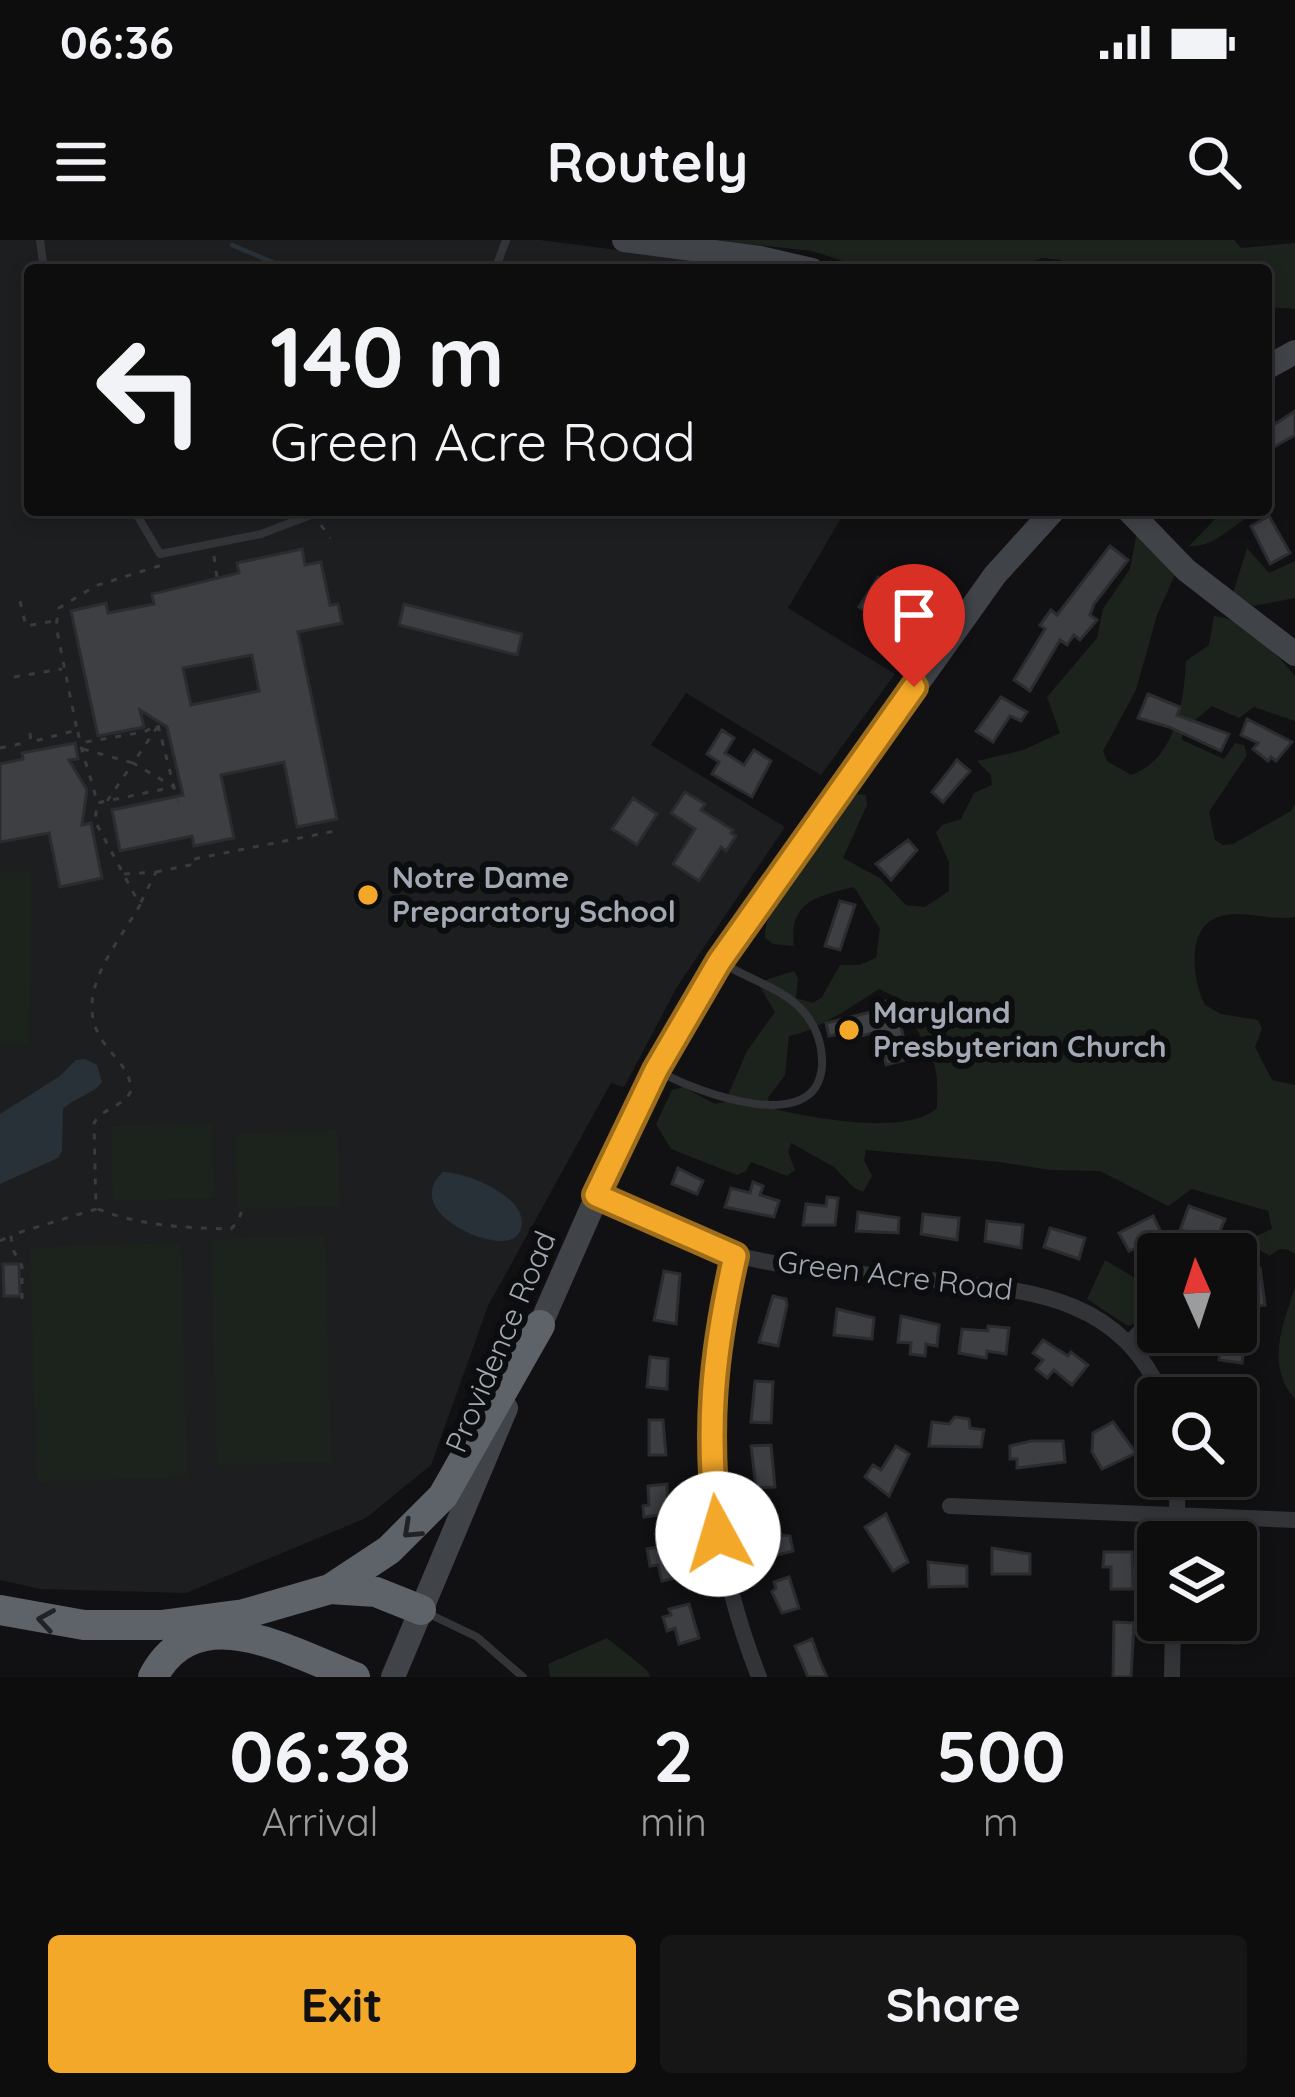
<!DOCTYPE html>
<html lang="en">
<head>
<meta charset="utf-8">
<style>
	:root { --surface:#0d0d0e; --page:#161617; --text:#f1f3f6; --muted:#9a9c9e; --line:#2d2d2e; --accent:#f3a829 }
	body { margin:0; font-family:Quicksand,sans-serif; background:var(--page); color:var(--text); height:100vh; display:flex; flex-direction:column; font-size:45px; white-space:nowrap }
	* { box-sizing:border-box; margin:0 }
	p { font-size:39px; color:var(--muted) }
	.icon { flex:none; width:66px; height:66px; fill:none; stroke:currentColor; stroke-width:2; stroke-linecap:round; stroke-linejoin:round }
	.map { position:relative; height:1437px; overflow:hidden }
	.panel { display:flex; flex-direction:column; background:var(--surface); flex:1 }
	.panel>* { flex:none }
	.hud { position:absolute; left:24px; top:24px; width:1248px; height:252px; border-radius:12px; box-shadow:0 6px 18px #0003,0 0 0 3px var(--line); background:#0d0d0e; color:var(--text); overflow:hidden }
	.needle { width:78px; rotate:357deg }
	.controls { position:absolute; left:1137px; top:993px; display:grid; gap:24px }
	.controls a { display:grid; place-items:center; width:120px; height:120px; border-radius:12px; background:var(--surface); box-shadow:0 6px 18px #0003,0 0 0 3px var(--line); font-size:60px }
	.pin { position:absolute; display:grid; place-items:center; width:102px; height:102px; color:#fff; margin:-123px -51px; border-radius:50% 50% 50% 0; rotate:-45deg; box-shadow:0 0 12px #0007 }
	.pin .icon { rotate:45deg }
	.me { position:absolute; width:132px; margin:-66px; rotate:354deg; stroke-linejoin:round; filter:drop-shadow(0 0 9px #0008) }
	.turn { display:flex; align-items:center; gap:42px; height:252px; padding:0 48px; font-size:54px }
	.turn .icon { width:156px; height:156px; stroke-width:2.5 }
	.turn b { display:block; font-size:84px; line-height:102px }
	.eta { display:flex; justify-content:space-evenly; align-items:center; height:204px; text-align:center }
	.eta b { font-size:72px; font-weight:700; line-height:84px }
	.button { display:flex; gap:24px; margin-top:auto; padding:24px 48px }
	.button a { flex:1; height:138px; border-radius:12px; background:var(--accent); color:#111; font-size:48px; font-weight:700; line-height:138px; text-align:center }
	.button a+a { background:var(--page); color:var(--text) }
	.status { display:flex; justify-content:space-between; align-items:center; height:84px; padding:0 60px; background:var(--surface); direction:ltr }
	.status svg { height:33px; fill:currentColor }
	header { display:flex; justify-content:space-between; align-items:center; height:156px; padding:0 48px; background:var(--surface); font-size:54px; font-weight:700 }
	.map>svg:first-child { display:block }
	.built { fill:#1d1e20 }
	.green { fill:#1c231c; fill-rule:evenodd }
	.water { fill:#283137 }
	.lines { fill:none; stroke-linecap:round; stroke-linejoin:round }
	.stream { stroke:#283137; stroke-width:4.5 }
	.building { fill:#3d3f43; stroke:#2b2c2f; stroke-width:3; fill-rule:evenodd }
	.path { stroke:#383b3f; stroke-width:3; stroke-dasharray:6 9; stroke-linecap:butt }
	.lane { stroke:#323438; stroke-width:8 }
	.street { stroke:#323438; stroke-width:16 }
	.secondary { stroke:#404348; stroke-width:24 }
	.highway { stroke:#5e6269; stroke-width:30 }
	.oneway { stroke:#202225 }
	.route-casing { stroke:#9e6d1b; stroke-width:30 }
	.route { stroke:#f3a829; stroke-width:21 }
	.poi-dot { fill:#f3a829; stroke:#0c0d0e; stroke-width:4.5 }
	.labels { text-anchor:middle; stroke-width:12; stroke-linejoin:round; paint-order:stroke }
	.poi-label { font-size:30px; font-weight:bold; fill:#a3a9b4; stroke:#0c0d0e; text-anchor:start }
	.street-label { font-size:30px; fill:#a3a9b4; stroke:#0c0d0e }
</style>
</head>
<body>
<div class="status"><b>06:36</b><svg viewBox="0 0 49 12"><path d="M0 12V9h3v3zM5 12V6h3v6zM10 12V3h3v9zM15 12V0h3v12zM26 1h20v11H26zM47 4h2v5h-2z"/></svg></div>
<header><svg class="icon" aria-label="menu" viewBox="0 0 24 24"><path d="M4 6h16M4 12h16M4 18h16"/></svg>Routely<svg class="icon" aria-label="search" viewBox="0 0 24 24"><circle cx="10" cy="10" r="6"/><path d="M15 15l6 6"/></svg></header>
<div class="map">
<svg width="1295" height="1437" viewBox="0 0 1295 1437">
	<rect width="100%" height="100%" fill="#111113"/>
	<path class="built" d="M0,0H540L772,30H30V270H846L788,368L895,434L821,535L686,453L651,505L785,587L677,747L624,847L611,843L488,1066L431,1225L366,1278L186,1353L40,1349L0,1340Z"/>
	<path class="green" d="M712,0H1234L1241,8L1295,3V69L1266,67V30H1073L1061,20L1042,18L1009,30L965,22L952,30H871L812,11Z
		M1224,270H1265C1236,277 1220,308 1189,306Z
		M1137,292L1177,330L1157,375L1136,450L1103,511L1107,521L1131,535C1176,520 1184,460 1186,421L1209,405L1214,376C1245,378 1276,413 1295,436V481L1254,467L1239,478L1212,466L1182,491V500L1224,519L1235,503L1244,505L1247,515L1209,572L1215,600L1223,605L1233,604L1291,571L1295,564V677C1270,682 1242,668 1218,677C1185,688 1193,742 1205,765L1221,774L1258,780L1262,789L1255,807L1272,840L1295,845V1014C1285,1007 1279,1007 1270,1016L1261,1011L1254,997L1272,989L1268,971L1192,949L1168,966L1100,931L1050,930L1000,922L866,910L864,920L872,936L863,952L854,948L834,927L791,903L788,912L795,930L787,936L751,922L746,931L737,935L671,909L656,884L672,850L683,847L715,864L725,862L747,811L775,772L760,747L766,740L794,731L798,739L796,758L813,763L822,757L840,725H859L876,718L880,689L854,647C817,656 788,662 794,706L773,704L765,698C763,663 830,578 857,554L866,555L867,565L843,618L880,638L906,665L925,667L949,651V622L936,593L942,585L961,579L974,553L992,545L991,535L977,521L1023,510L1060,493L1047,457L1097,398L1103,369L1130,329ZM879,749L904,761C911,785 928,803 935,827C938,839 937,854 937,868C907,897 808,877 770,868L768,858L785,835L789,796C813,793 856,764 879,749Z
		M1247,308L1269,333L1295,321V358L1253,366L1233,353Z
		M0,631H31L29,805H0Z
		M212,883L214,958L113,961L111,886Z
		M337,890L340,966L238,969L235,894Z
		M325,996L331,1222L217,1225L211,999Z
		M181,1003L187,1237L37,1242L30,1007Z
		M1105,1020L1158,1052L1142,1081L1128,1086L1087,1059Z
		M1295,1047V1159C1265,1124 1283,1085 1295,1047Z
		M607,1398L647,1430L650,1437H550L548,1424Z"/>
	<path class="water" d="M85,819L97,825L102,842C93,855 75,857 63,869L62,911L58,918L0,944V874L60,836L76,820Z
		M443,932C465,933 496,946 512,962C528,977 525,1002 500,1001C469,1000 406,966 443,932Z"/>
	<g class="lines">
		<path class="stream" d="M232,5L291,30"/>
	</g>
	<path class="building" d="M1295,171V195L1274,207L1266,190Z
		M1269,276L1290,313L1270,324L1251,286Z
		M1110,306L1128,320L1094,364L1090,375L1097,380L1080,400L1074,395L1067,405L1060,400L1030,451L1014,440L1045,389L1040,385L1051,370L1057,375Z
		M302,309L305,325L321,322L330,365L338,364L342,383L298,392L337,579L297,587L284,522L221,535L234,598L194,606L192,596L120,611L112,570L183,555L167,487L140,470L144,487L98,496L71,371L106,363L108,373L154,364L152,354L239,333L237,323ZM252,415L259,451L191,465L183,428Z
		M878,337L894,347L875,377L859,367Z
		M404,364L522,394L517,415L399,385Z
		M1148,454L1180,467L1177,475L1229,494L1221,511L1169,487L1138,478Z
		M1001,457L1027,472L1021,481L1010,476L993,502L976,491Z
		M1247,479L1292,502L1276,521L1271,517L1268,521L1253,509L1258,503L1241,495Z
		M722,490L734,498L725,513L744,525L754,510L771,521L752,557L712,534L719,522L707,514Z
		M75,503L78,519L69,520L87,550L82,585L91,583L102,638L60,647L49,593L0,602V524L23,519L22,513Z
		M957,520L970,531L943,562L932,552Z
		M685,552L705,564L701,570L733,590L731,593L736,596L726,611L721,607L699,641L673,624L695,589L671,573Z
		M633,558L657,574L637,605L612,589Z
		M908,600L917,610L891,640L876,624Z
		M840,661L855,665L840,710L825,706Z
		M894,759L909,819L886,825L880,791L857,797L845,793L829,796L826,783L875,771L873,764Z
		M678,928L703,941L697,954L672,944Z
		M753,942L763,946L760,955L779,961L774,977L725,967L731,948L750,953Z
		M827,957L838,958L835,985H803L806,964L826,966Z
		M1189,966L1225,979L1217,998L1180,990Z
		M858,972L899,978L898,993L856,991Z
		M923,974L959,978L957,1000L921,994Z
		M1153,976L1163,996L1129,1011L1119,993Z
		M987,981L1023,985L1021,1008L985,1001Z
		M1050,988L1085,998L1079,1019L1044,1007Z
		M3,1024H19L20,1056H4Z
		M1260,1028L1265,1065L1240,1069V1030Z
		M664,1031L680,1034L676,1084L654,1080Z
		M773,1056L786,1059L787,1065L778,1106L759,1102Z
		M837,1069L874,1078L872,1099L834,1095Z
		M901,1076L939,1085L937,1106L926,1104L925,1116L910,1114L911,1103L898,1102Z
		M988,1086L1009,1088L1006,1114L987,1111L986,1118L959,1113L962,1089L988,1091Z
		M1223,1092H1246L1242,1123L1219,1120Z
		M1043,1100L1068,1116L1071,1112L1088,1125L1072,1145L1054,1130L1047,1138L1036,1129L1043,1120L1033,1113Z
		M650,1117L668,1119L667,1149L647,1147Z
		M755,1141L773,1142L771,1183L751,1182Z
		M1235,1142L1237,1158H1211L1210,1146Z
		M955,1177L969,1179L970,1188L984,1190L981,1207L929,1206L932,1182L949,1184Z
		M649,1180H663L666,1215H649Z
		M1113,1182L1136,1213L1102,1229L1092,1212L1093,1193Z
		M1031,1201H1063L1065,1222L1017,1228V1219H1010V1206Z
		M771,1205L775,1247L756,1248L751,1206Z
		M896,1206L909,1214L889,1256L865,1237L873,1225L881,1230Z
		M667,1244L668,1274L644,1277L643,1266L649,1265L648,1246Z
		M886,1274L908,1322L893,1331L865,1287Z
		M777,1275L781,1295L790,1296L793,1311L766,1318L757,1278Z
		M657,1307L658,1310L674,1307L682,1337L662,1341L658,1325L650,1326L647,1309Z
		M992,1308L1030,1314V1334H992Z
		M1104,1312H1132L1133,1349H1111V1327H1103Z
		M928,1322L967,1326V1346L929,1347Z
		M789,1337L799,1368L782,1373L772,1352L776,1348L774,1342Z
		M689,1364L699,1398L679,1404L675,1388L667,1391L663,1377L671,1375L669,1369Z
		M1218,1380H1239L1238,1403L1218,1402Z
		M1114,1382L1134,1383L1131,1437H1113Z
		M812,1399L819,1419L827,1437H808L795,1406Z"/>
	<g class="lines">
		<path class="path" d="M321,285L330,298
			M214,316L217,338
			M20,361L26,386L54,381
			M14,437L62,429
			M78,492C82,516 92,538 97,563L174,547L158,485L144,492L80,503
			M30,493L31,502L77,490L56,386L59,368L95,346L162,325
			M0,508L29,502
			M83,509L133,523L160,483
			M107,561L133,523L174,547L181,571
			M156,632L190,625L189,620L340,590
			M124,634L156,632L140,664
			M98,969C140,986 187,988 231,989L239,980L242,969
			M0,1001L10,996
			M22,1059V1026L12,1008L11,995L96,969L94,883C103,867 124,867 131,851C131,830 115,819 104,803C70,756 116,707 140,665L95,581L97,563"/>
		<path class="lane" d="M40,0L44,30
			M495,30L506,0
			M134,270L160,314L261,294L324,270
			M662,833C699,853 817,897 822,826C823,804 815,782 799,767C780,748 749,739 726,725
			M425,1372L477,1397L523,1437"/>
		<path class="street" d="M595,955C642,976 690,1004 740,1016C805,1032 875,1034 941,1041C1035,1051 1122,1059 1163,1158
			M735,1015C701,1168 701,1289 759,1437
			M1129,1103L1158,1074
			M950,1266L1295,1280
			M1176,1302L1178,1236
			M1172,1437L1173,1380"/>
		<path class="secondary" d="M624,0L760,18L812,30
			M1266,128L1295,112
			M1128,270L1186,330L1295,414
			M535,1097L638,863L719,722L995,335L1054,270
			M393,1437L506,1168"/>
		<path class="highway" d="M330,1349L376,1352L421,1370
			M0,1370L84,1385H161L244,1374L330,1349L389,1310L443,1256L540,1085
			M153,1437C197,1355 293,1413 355,1437"/>
	</g>
	<defs><path id="oneway-chevron" d="M-2-3.5L2.5 0L-2 3.5" fill="none" stroke-width="1.6" stroke-linecap="round" stroke-linejoin="round" transform="scale(3)"/></defs>
	<g class="oneway">
		<use href="#oneway-chevron" transform="translate(411 1290) rotate(137)"/>
		<use href="#oneway-chevron" transform="translate(46 1380) rotate(-171)"/>
	</g>
	<g class="lines">
		<defs>
			<path id="route" d="M718,1294C706,1190 712,1117 735,1016L596,955L656,830L719,722L914,447"/>
		</defs>
		<use href="#route" class="route-casing"/>
		<use href="#route" class="route"/>
	</g>
	<g class="poi-dot">
		<circle cx="368" cy="655" r="12"/>
		<circle cx="849" cy="790" r="12"/>
	</g>
	<g class="labels">
		<g class="poi-label">
			<text x="392" y="648">Notre Dame<tspan x="392" dy="34">Preparatory School</tspan></text>
			<text x="873" y="783">Maryland<tspan x="873" dy="34">Presbyterian Church</tspan></text>
		</g>
		<g class="street-label">
			<text transform="translate(895 1036) rotate(7)" y="10">Green Acre Road</text>
			<text transform="translate(501 1102) rotate(-67)" y="10">Providence Road</text>
		</g>
	</g>
</svg>
<div class="controls">
<a><svg class="needle" viewBox="-14 -14 28 28"><path d="M0-13l5 13h-10z" fill="#e53935"/><path d="M0 13l5-13h-10z" fill="#9a9c9e"/></svg></a>
<a><svg class="icon" aria-label="search" viewBox="0 0 24 24"><circle cx="10" cy="10" r="6"/><path d="M15 15l6 6"/></svg></a>
<a><svg class="icon" aria-label="layers" viewBox="0 0 24 24"><path d="M12 4l9 5-9 5-9-5zM3 14l9 5 9-5"/></svg></a>
</div>
<div class="pin" style="left:914px;top:447px;background:#d93025"><svg class="icon" aria-label="arrive" viewBox="0 0 24 24"><path d="M6 21V4h12l-3 4 3 4H6"/></svg></div>
<svg class="me" style="left:718px;top:1294px" viewBox="-20 -20 40 40"><circle r="19" fill="#fff"/><path d="M0-13L10 11 0 6-10 11z" fill="#f3a829"/></svg>
<div class="hud">
<div class="turn"><svg class="icon" aria-label="left" viewBox="0 0 24 24"><path d="M17 20v-9H6M10 6l-5 5 5 5"/></svg><div><b>140 m</b>Green Acre Road</div></div>
</div>
</div>
<section class="panel">
<div class="eta">
<div><b>06:38</b><p>Arrival</p></div>
<div><b>2</b><p>min</p></div>
<div><b>500</b><p>m</p></div>
</div>
<div class="button"><a>Exit</a><a>Share</a></div>
</section>
</body>
</html>
